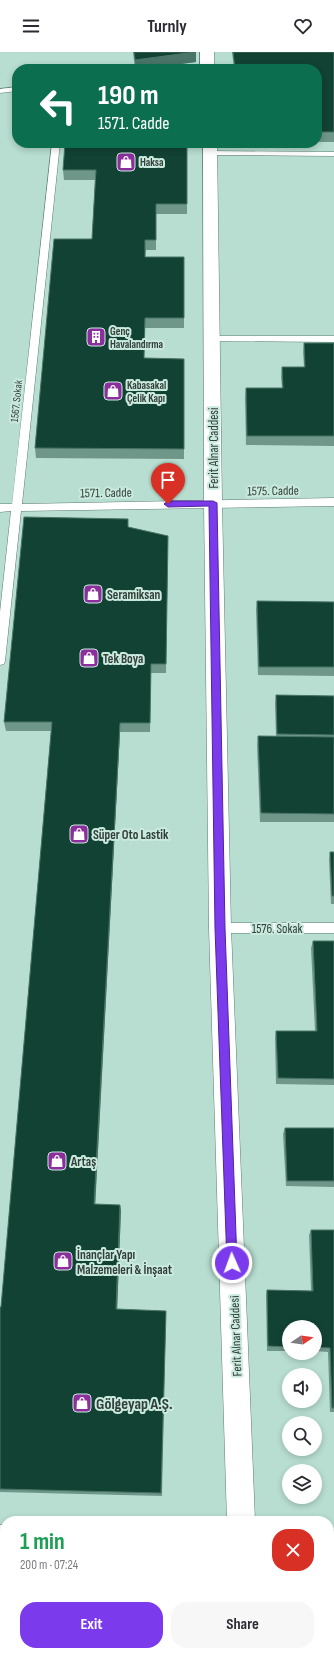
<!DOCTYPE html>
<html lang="en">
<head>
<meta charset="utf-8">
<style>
	:root { --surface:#fff; --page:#f7f7f7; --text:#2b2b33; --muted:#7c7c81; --accent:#7c3aed }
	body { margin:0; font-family:"Sofia Sans Condensed",sans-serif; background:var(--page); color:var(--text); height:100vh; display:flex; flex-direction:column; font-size:15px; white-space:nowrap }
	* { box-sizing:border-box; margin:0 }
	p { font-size:13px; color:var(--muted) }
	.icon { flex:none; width:22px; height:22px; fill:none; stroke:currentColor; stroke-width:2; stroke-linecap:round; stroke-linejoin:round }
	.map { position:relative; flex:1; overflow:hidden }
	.side { position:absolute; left:0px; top:1464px; width:334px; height:140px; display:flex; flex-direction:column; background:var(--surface); border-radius:16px 16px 0 0; box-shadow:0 2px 6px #0003 }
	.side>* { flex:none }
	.guide { position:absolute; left:12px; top:12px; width:310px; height:84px; border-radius:16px; box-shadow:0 2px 6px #0003; background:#0b6e4f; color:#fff; overflow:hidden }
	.needle { width:26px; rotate:77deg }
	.buttons { position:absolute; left:282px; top:1268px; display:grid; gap:8px }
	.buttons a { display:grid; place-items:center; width:40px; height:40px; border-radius:50%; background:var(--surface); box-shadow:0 2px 6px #0003; font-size:20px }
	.pin { position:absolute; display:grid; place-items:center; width:34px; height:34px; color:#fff; margin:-41px -17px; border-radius:50% 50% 50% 0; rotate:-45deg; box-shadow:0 0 4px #0007 }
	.pin .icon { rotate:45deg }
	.me { position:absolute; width:44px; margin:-22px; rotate:358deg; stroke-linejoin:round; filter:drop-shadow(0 0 3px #0008) }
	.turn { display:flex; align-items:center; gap:14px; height:84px; padding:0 20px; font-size:18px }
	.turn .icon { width:52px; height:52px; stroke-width:2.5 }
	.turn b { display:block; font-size:28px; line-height:34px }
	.round { display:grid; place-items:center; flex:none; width:42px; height:42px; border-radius:16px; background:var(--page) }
	.overview { display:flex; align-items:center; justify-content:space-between; height:68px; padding:0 20px }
	h1 { font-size:24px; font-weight:700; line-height:30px; color:#1e9e55 }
	.cta { display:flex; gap:8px; margin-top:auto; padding:8px 20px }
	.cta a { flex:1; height:46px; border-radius:16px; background:var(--accent); color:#fff; font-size:16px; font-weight:700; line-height:46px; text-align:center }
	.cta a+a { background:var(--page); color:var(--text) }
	header { display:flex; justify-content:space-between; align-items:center; height:52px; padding:0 20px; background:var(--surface); font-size:18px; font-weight:700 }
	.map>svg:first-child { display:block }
	.built { fill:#b7ded0; fill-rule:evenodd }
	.green { fill:#c7b0cc }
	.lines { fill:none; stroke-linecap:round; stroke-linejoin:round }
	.service-casing { stroke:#5f7c72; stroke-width:1 }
	.tertiary-casing { stroke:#5f7c72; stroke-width:1 }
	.secondary-casing { stroke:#5f7c72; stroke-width:1 }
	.service { fill:#fff; fill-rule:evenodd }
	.tertiary { fill:#fff; fill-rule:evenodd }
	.secondary { fill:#fff; fill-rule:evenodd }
	.wall { fill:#6e9689 }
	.shaded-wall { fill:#497467 }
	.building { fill:#124234; stroke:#497467 }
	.route { fill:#7c3aed; stroke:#51269a }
	.labels { text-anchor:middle; stroke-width:4; stroke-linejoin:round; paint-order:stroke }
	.far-poi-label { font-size:11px; font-weight:bold; fill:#313e39; stroke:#caeade; text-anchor:start }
	.far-street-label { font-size:11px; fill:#313e39; stroke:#caeade }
	.street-label { font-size:13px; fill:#313e39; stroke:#caeade }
	.poi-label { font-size:13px; font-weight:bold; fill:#313e39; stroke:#caeade; text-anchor:start }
	.near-poi-label { font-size:16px; font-weight:bold; fill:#313e39; stroke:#caeade; text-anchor:start }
</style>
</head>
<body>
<header><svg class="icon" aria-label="menu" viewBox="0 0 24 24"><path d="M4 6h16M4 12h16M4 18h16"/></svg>Turnly<svg class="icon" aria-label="heart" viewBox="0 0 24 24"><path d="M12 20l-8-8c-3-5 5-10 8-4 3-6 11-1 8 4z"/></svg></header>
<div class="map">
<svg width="334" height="1604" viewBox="0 0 334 1604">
	<rect width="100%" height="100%" fill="#caeade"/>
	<path class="built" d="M0,0H334V1494H329V1469H5V1488H0ZM17,17H317V91H17ZM289,1275H315V1301H289ZM289,1323H315V1349H289ZM289,1371H315V1397H289ZM289,1419H315V1445H289Z"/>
	<path class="green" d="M0,1527H5V1599H114V1604H0Z
		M329,1550H334V1604H281L282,1599H329Z"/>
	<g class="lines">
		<defs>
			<path id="service" d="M17,35V39L0,41V37Z
				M52,91H60L22,452L334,446V454L21,459L5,609L4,612L0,613V560L11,459L0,460V452H12Z
				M207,99L334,100V104L210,103H207Z
				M212,284H334V290L209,289L207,287L209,285Z
				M220,871H334V881H220L216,880L214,876L216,872Z"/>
			<path id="tertiary" d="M200,0H214V17H200Z
				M203,91H217L222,451L231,876L255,1469H227L209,876L204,451Z"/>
			<path id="secondary" d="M0,1473H5V1503H0Z
				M329,1479H334V1509H329Z
				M230,1599H260V1604H230Z"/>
		</defs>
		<use href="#service" class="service-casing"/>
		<use href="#tertiary" class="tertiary-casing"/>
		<use href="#secondary" class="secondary-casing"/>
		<use href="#service" class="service"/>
		<use href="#tertiary" class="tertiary"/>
		<use href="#secondary" class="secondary"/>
	</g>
	<path class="wall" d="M133,0H196V10L143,17H135Z
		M232,0H334V90H317V17H234Z
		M187,91V162H156V198H146L145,205H184V276H145L144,306L184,307V407L36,406L35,396L92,187L95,128H64L63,118Z
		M304,291H334V394L246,393L245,346L246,336H282L281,325L282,315H304L303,300Z
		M128,467V475L168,484L166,621H151L150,680H120L95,1152L121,1158L117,1258L166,1259L162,1444L0,1440V1255H1L51,679H6L4,670Z
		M257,549L334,550V624L258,623L256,558Z
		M276,643L334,644V770H260L257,693L258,684H276L275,652Z
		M330,800H334V852H331L329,808Z
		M313,889H334V1033L276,1032L275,986L276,979H315L311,896Z
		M285,1076H334V1135L286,1134L283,1082Z
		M311,1178H334V1360H330L328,1300L315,1299V1275H289V1299H267L266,1243L267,1238L311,1239L309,1183Z"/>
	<path class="shaded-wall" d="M196,0V10L143,17H135V8Z
		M120,671V680L95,1157L94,1152Z
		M120,1153L121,1158L117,1262L116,1257Z"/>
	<path class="building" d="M134,0H195L135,8Z
		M233,0H334V80H317V17H235Z
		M65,91H187V152H156V188H145V205H184V266H145L144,306L184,307V397L35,396L54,187H92L96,118H63Z
		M304,291H334V384H247L246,336H283L282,315H305Z
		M24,465L128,467V475L168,484L166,612H151L150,671H120L94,1152L120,1153L116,1257L166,1259L161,1441L0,1437V1255H1L52,670H4Z
		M257,549L334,550V615H259Z
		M276,643L334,644V683L277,682Z
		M258,684L334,685V762L261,761Z
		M330,800H334V844H332Z
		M313,889H334V1027L278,1026L276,979H317Z
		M285,1076H334V1129H287Z
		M311,1178H334V1356H332L330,1296L315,1295V1275H289V1295L268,1294L267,1238L313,1239Z"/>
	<path class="route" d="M168,449H213L217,451L225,876L237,1211L236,1215L232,1216L228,1215L227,1211L215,876L209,454L168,455L164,452Z"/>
	<defs>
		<symbol id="shop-square" viewBox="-11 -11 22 22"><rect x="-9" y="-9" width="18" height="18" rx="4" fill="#8a2f9b" stroke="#caeade"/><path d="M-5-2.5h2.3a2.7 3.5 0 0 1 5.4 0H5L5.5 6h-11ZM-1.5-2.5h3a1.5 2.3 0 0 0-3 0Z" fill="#fff"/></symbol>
		<symbol id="building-square" viewBox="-11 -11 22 22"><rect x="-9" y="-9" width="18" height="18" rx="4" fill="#8a2f9b" stroke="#caeade"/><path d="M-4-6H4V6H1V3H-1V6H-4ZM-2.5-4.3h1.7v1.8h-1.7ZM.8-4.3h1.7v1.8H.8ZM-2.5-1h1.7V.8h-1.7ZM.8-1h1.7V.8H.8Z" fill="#fff"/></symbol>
	</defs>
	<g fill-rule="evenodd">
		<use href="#shop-square" x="115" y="99" width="22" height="22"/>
		<use href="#building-square" x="85" y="274" width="22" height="22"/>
		<use href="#shop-square" x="102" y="328" width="22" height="22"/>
		<use href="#shop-square" x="82" y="531" width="22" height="22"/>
		<use href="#shop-square" x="78" y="595" width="22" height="22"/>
		<use href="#shop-square" x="68" y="771" width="22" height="22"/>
		<use href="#shop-square" x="46" y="1098" width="22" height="22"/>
		<use href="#shop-square" x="52" y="1198" width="22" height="22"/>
		<use href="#shop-square" x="71" y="1340" width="22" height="22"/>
	</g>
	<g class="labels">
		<g class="far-poi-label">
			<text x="140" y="114">Haksa</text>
			<text x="110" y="283">Genç<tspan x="110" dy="13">Havalandırma</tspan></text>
			<text x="127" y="337">Kabasakal<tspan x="127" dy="13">Çelik Kapı</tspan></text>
		</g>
		<g class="far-street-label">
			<text transform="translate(16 349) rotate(-84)" y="4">1567. Sokak</text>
		</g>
		<g class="street-label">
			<text transform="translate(213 396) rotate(-90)" y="5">Ferit Alnar Caddesi</text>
			<text transform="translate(273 438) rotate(-1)" y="5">1575. Cadde</text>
			<text transform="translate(106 440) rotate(-1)" y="5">1571. Cadde</text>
			<text x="277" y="881">1576. Sokak</text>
			<text transform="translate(235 1284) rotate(-92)" y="5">Ferit Alnar Caddesi</text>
		</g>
		<g class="poi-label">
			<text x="107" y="547">Seramiksan</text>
			<text x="103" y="611">Tek Boya</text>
			<text x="93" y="787">Süper Oto Lastik</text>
			<text x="71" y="1114">Artaş</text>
			<text x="77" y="1207">İnançlar Yapı<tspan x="77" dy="15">Malzemeleri &amp; İnşaat</tspan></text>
		</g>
		<g class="near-poi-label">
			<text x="96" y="1357">Gölgeyap A.Ş.</text>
		</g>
	</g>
</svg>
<div class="buttons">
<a><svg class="needle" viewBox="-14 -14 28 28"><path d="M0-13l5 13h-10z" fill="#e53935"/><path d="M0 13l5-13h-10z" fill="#7c7c81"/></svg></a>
<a><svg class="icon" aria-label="sound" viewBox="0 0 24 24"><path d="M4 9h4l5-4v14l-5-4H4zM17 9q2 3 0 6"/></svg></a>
<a><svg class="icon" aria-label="search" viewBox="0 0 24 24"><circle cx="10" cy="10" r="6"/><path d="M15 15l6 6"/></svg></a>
<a><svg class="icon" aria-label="layers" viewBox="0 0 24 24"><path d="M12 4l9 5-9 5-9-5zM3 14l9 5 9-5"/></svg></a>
</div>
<div class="pin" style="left:168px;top:452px;background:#d93025"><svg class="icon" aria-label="arrive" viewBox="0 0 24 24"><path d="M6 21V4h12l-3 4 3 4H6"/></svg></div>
<svg class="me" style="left:232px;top:1211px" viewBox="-20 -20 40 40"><circle r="17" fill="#7c3aed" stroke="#fff" stroke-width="3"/><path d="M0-11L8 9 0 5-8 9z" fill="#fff"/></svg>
<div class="guide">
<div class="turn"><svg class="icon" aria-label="left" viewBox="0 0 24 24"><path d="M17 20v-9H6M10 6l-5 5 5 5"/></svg><div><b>190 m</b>1571. Cadde</div></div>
</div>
<section class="side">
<div class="overview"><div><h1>1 min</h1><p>200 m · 07:24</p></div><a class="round" style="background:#d93025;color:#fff"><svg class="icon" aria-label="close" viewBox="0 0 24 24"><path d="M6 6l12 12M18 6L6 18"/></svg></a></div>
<div class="cta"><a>Exit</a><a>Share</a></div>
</section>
</div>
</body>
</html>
